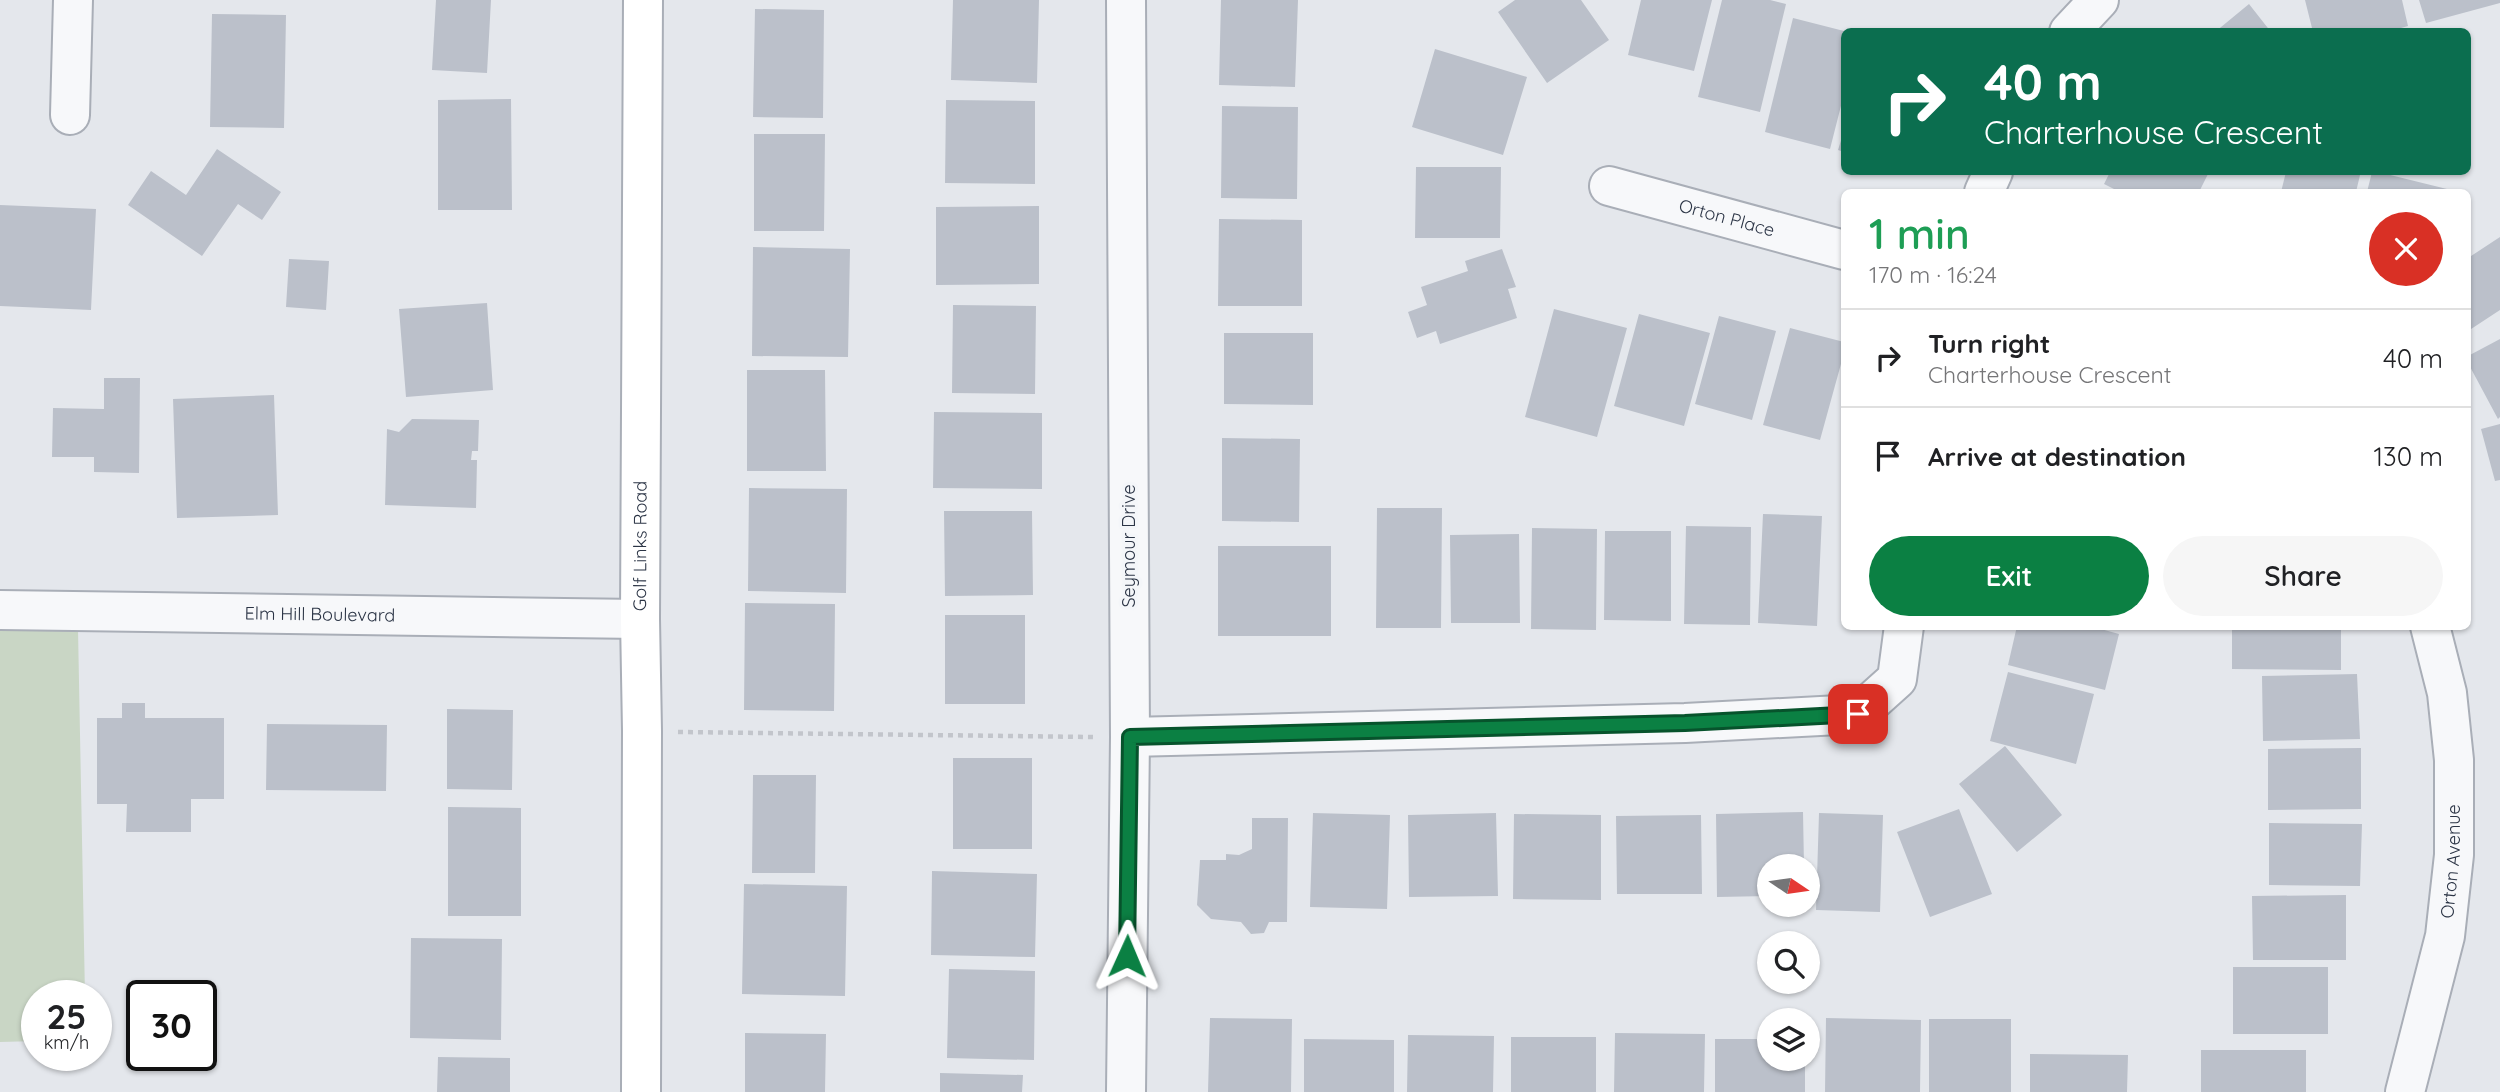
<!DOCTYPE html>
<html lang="en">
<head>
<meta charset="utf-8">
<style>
	:root { --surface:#fff; --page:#f6f6f6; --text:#202124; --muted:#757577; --line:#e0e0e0; --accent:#0b8043 }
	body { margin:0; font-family:Quicksand,sans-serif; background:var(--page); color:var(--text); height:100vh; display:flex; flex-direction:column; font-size:26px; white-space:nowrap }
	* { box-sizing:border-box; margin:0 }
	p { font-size:23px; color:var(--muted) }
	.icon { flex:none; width:38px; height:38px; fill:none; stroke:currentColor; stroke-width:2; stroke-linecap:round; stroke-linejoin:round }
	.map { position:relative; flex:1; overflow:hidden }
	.drawer { position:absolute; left:1841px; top:189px; width:630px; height:441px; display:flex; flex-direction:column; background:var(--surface); border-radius:10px; box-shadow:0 2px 5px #0004 }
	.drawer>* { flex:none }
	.guide { position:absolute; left:1841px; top:28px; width:630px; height:147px; border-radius:10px; box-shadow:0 2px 5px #0004; background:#0b6e4f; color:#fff; overflow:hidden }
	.needle { width:46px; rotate:103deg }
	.fabs { position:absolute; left:1757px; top:854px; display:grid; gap:14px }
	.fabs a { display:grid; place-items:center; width:63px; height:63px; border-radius:50%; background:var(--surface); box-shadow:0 2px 5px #0004; font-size:35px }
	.speed { position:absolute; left:21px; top:980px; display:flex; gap:14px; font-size:35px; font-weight:700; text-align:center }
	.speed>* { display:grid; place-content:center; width:91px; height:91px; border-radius:50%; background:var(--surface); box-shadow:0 2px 5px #0004; line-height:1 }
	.speed small { font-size:18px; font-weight:400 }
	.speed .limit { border:4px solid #111; border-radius:10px; background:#fff; color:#111 }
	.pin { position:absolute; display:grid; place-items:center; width:60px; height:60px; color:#fff; margin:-30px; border-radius:14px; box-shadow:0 4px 10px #0006 }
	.me { position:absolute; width:77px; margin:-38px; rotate:1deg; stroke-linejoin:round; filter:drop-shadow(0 0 5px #0008) }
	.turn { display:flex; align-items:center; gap:24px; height:147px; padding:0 28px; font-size:32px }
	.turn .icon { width:91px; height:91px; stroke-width:2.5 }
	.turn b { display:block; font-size:49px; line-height:60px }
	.round { display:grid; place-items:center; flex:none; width:74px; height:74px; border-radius:37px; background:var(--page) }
	.overview { display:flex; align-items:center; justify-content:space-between; height:119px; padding:0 28px }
	h1 { font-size:42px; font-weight:600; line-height:52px; color:#1e9e55 }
	.button { display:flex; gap:14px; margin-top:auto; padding:14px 28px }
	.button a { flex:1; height:80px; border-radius:42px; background:var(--accent); color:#fff; font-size:28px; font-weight:600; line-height:80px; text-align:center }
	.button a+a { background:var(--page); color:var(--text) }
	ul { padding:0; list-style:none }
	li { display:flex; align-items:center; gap:21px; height:98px; padding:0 28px; border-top:2px solid var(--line) }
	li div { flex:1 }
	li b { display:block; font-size:26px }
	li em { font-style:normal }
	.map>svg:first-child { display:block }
	.green { fill:#c9d6c5 }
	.building { fill:#bbc0ca }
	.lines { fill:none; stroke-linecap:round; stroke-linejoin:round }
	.minor-casing { stroke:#a9aeb7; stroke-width:42 }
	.secondary-casing { stroke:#a9aeb7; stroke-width:42 }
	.path { stroke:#c2c5cb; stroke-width:4.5; stroke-dasharray:5 5; stroke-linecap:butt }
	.minor { stroke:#f7f8fa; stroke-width:38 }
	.secondary { stroke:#fff; stroke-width:38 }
	.route-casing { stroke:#07532c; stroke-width:18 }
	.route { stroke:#0b8043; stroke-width:12 }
	.labels { text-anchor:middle; stroke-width:7; stroke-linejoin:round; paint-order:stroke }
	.street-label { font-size:18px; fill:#2b3445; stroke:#f4f6f9 }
</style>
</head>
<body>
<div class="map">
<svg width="2500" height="1092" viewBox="0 0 2500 1092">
	<rect width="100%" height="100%" fill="#e4e7ec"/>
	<path class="green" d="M78,629L85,996H37V1041L0,1042V631Z"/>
	<path class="building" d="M436,0H491L487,73L432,70Z
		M953,0H1039L1037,83L951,80Z
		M1221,0H1298L1295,87L1219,85Z
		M1515,0H1581L1609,40L1547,83L1498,12Z
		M1641,0H1712L1694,71L1628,55Z
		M1722,0H1770L1786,4L1760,112L1698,97Z
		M2305,0H2402L2408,26L2387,32H2313Z
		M2419,0H2500V3L2426,23Z
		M2249,4L2271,32H2215Z
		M755,9L824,10L823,118L753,117Z
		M212,14L286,15L284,128L210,127Z
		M1793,18L1844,31V94L1830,149L1765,132Z
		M1435,49L1527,77L1503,155L1412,127Z
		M511,99L512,210H438V100Z
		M946,100L1035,101V184L945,183Z
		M1222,106L1298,107L1297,199L1221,198Z
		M1844,131V152L1838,150Z
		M754,134H825L824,231H754Z
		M217,149L281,192L262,220L238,204L202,256L128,205L151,171L186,195Z
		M1416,167H1501L1500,238H1415Z
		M2110,172H2209L2199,192H2120L2104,184Z
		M2286,172H2346L2360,175L2356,192H2281Z
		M2372,172H2378L2451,190L2450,192H2367Z
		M0,205L96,209L91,310L0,306Z
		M1039,206V284L936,285V207Z
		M1219,219L1302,220V306H1218Z
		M2500,237V310L2468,331V258Z
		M753,247L850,249L848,357L752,356Z
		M1502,249L1516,287L1508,289L1517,318L1440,344L1436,331L1417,338L1408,312L1427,305L1421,287L1468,271L1465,261Z
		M289,259L329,261L326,310L286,307Z
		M487,303L493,390L406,397L399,309Z
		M953,305L1036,306L1035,394L952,393Z
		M1554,309L1627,328L1597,437L1525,417Z
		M1639,314L1710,333L1684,426L1614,406Z
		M1719,316L1776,331L1752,420L1695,404Z
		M1790,328L1844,342V353L1820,440L1763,425Z
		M1224,333H1313V405L1224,404Z
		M2500,339V417L2498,419L2468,363V356Z
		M747,370H825L826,471H747Z
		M104,378H140L139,473L94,472V457H52L53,408L104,409Z
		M274,395L278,515L177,518L173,399Z
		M934,412L1042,413V489L933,488Z
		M412,419L479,420L478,451H472L471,460H477L476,508L385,505L387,429L399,432Z
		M2500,424V480L2495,481L2481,429Z
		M1222,438L1300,439L1299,522L1222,521Z
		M749,488L847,489L846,593L748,591Z
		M1377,508H1442L1441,628H1376Z
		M944,511H1032L1033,595L945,596Z
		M1763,514L1822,516L1817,626L1758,623Z
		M1686,526L1751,527L1750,625L1684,624Z
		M1532,528L1597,529L1596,630L1531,629Z
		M1605,531H1671V621L1604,620Z
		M1519,534L1520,623H1451L1450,535Z
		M1218,546H1331V636H1218Z
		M745,603L835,604L834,711L744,710Z
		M945,615H1025V704H945Z
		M2017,626H2090L2119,634L2105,690L2008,665Z
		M2232,626H2341V670L2232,669Z
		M2008,672L2094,694L2076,764L1990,741Z
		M2357,674L2360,739L2263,741L2262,676Z
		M122,703H145V718H224V799H191V832H126L127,804H97V718H122Z
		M447,709L513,710L512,790L447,789Z
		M267,724L387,725L386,791L266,790Z
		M2005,746L2062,815L2017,852L1959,784Z
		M2361,748V809L2268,810V749Z
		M953,758H1032V849H953Z
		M753,775H816L815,873H752Z
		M448,807L521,808V916H448Z
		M1959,809L1992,894L1930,917L1897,832Z
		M1803,812L1804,866H1769V896L1717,897L1716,814Z
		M1313,813L1390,815L1387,909L1310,907Z
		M1496,813L1498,896L1409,897L1408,815Z
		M1819,813L1883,815L1880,912L1816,910Z
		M1514,814L1601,815V900L1513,899Z
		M1701,815L1702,894H1617L1616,816Z
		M1252,818H1288L1287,922H1269L1264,933L1251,934L1241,922L1211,919L1197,905L1200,860H1226V854L1239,855L1252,849Z
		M2269,823L2362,824L2360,886L2269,885Z
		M932,871L1037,874L1035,957L931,955Z
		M744,884L847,886L845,996L742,994Z
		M2346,895V960H2253L2252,896Z
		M411,938L502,939L501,1040L410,1038Z
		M2233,967H2328V1034H2233Z
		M949,969L1035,971L1034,1060L947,1058Z
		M1210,1018L1292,1019L1291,1092H1208Z
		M1826,1018L1921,1020L1920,1092H1825Z
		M1929,1019H2011V1092H1929Z
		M745,1033L826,1034L825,1092H745Z
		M1615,1033L1705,1034L1704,1092H1614Z
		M1408,1035L1494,1036L1493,1092H1407Z
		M1511,1037H1596V1092H1511Z
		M1304,1039L1394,1040V1092H1304Z
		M1715,1039H1769V1059H1805V1092H1715Z
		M2201,1050H2306V1092H2201Z
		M2030,1054L2128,1055L2127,1092H2030Z
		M438,1057L510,1058V1092H437Z
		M940,1073L1023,1075L1022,1092H940Z"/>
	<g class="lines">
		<defs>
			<g id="minor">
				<path d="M2069,32L2099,0"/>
				<path d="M70,115L73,0"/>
				<path id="s1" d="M1609,186L1844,250"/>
				<path d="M1984,192L1993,172"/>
				<path id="s2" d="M0,610L640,619"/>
				<path d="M1130,737L1685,723L1858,714L1897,679L1904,626"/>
				<path d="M1126,1092L1130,737L1126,0"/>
				<path id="s3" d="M2405,1092L2445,936L2454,855V760L2447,693L2430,626"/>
			</g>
			<g id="secondary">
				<path id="s4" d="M641,1092L642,731L640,619L643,0"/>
			</g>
		</defs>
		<use href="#minor" class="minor-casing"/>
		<use href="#secondary" class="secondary-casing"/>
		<path class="path" d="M678,732L1093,737"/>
		<use href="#minor" class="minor"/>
		<use href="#secondary" class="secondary"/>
	</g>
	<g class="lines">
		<defs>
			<path id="route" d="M1127,956L1130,737L1685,723L1858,714"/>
		</defs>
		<use href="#route" class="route-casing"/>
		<use href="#route" class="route"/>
	</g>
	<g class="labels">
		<g class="street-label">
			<text dy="6" stroke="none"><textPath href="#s1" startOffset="122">Orton Place</textPath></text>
			<text dy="6" stroke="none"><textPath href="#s4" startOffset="546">Golf Links Road</textPath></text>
			<text transform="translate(1129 546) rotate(-90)" y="6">Seymour Drive</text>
			<text dy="6" stroke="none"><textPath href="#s2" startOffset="320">Elm Hill Boulevard</textPath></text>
			<text dy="6" stroke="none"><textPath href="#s3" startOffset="236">Orton Avenue</textPath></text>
		</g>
	</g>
</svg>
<div class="fabs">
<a><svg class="needle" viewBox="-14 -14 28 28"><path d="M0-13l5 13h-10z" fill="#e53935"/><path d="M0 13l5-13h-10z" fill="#757577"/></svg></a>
<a><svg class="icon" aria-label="search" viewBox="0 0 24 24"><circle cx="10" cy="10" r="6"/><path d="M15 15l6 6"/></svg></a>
<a><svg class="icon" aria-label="layers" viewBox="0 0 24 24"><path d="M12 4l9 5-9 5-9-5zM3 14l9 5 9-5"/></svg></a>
</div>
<div class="speed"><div>25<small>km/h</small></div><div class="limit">30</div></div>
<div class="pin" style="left:1858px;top:714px;background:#d93025"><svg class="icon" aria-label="arrive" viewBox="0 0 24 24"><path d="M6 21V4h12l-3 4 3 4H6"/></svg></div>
<svg class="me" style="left:1127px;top:956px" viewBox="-20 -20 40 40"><path d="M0-17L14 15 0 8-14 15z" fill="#0b8043" stroke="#fff" stroke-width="4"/></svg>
<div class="guide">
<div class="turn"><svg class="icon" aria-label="right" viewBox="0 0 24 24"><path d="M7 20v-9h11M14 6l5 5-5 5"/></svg><div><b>40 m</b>Charterhouse Crescent</div></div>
</div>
<section class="drawer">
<div class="overview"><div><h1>1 min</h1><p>170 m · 16:24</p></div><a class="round" style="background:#d93025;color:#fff"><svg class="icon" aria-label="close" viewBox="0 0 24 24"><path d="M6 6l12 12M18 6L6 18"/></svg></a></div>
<ul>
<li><svg class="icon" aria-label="right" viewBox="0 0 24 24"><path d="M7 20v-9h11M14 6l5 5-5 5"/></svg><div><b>Turn right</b><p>Charterhouse Crescent</p></div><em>40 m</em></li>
<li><svg class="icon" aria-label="arrive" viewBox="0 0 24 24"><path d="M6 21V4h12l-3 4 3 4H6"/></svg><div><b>Arrive at destination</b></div><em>130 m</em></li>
</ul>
<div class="button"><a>Exit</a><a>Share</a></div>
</section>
</div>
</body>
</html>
